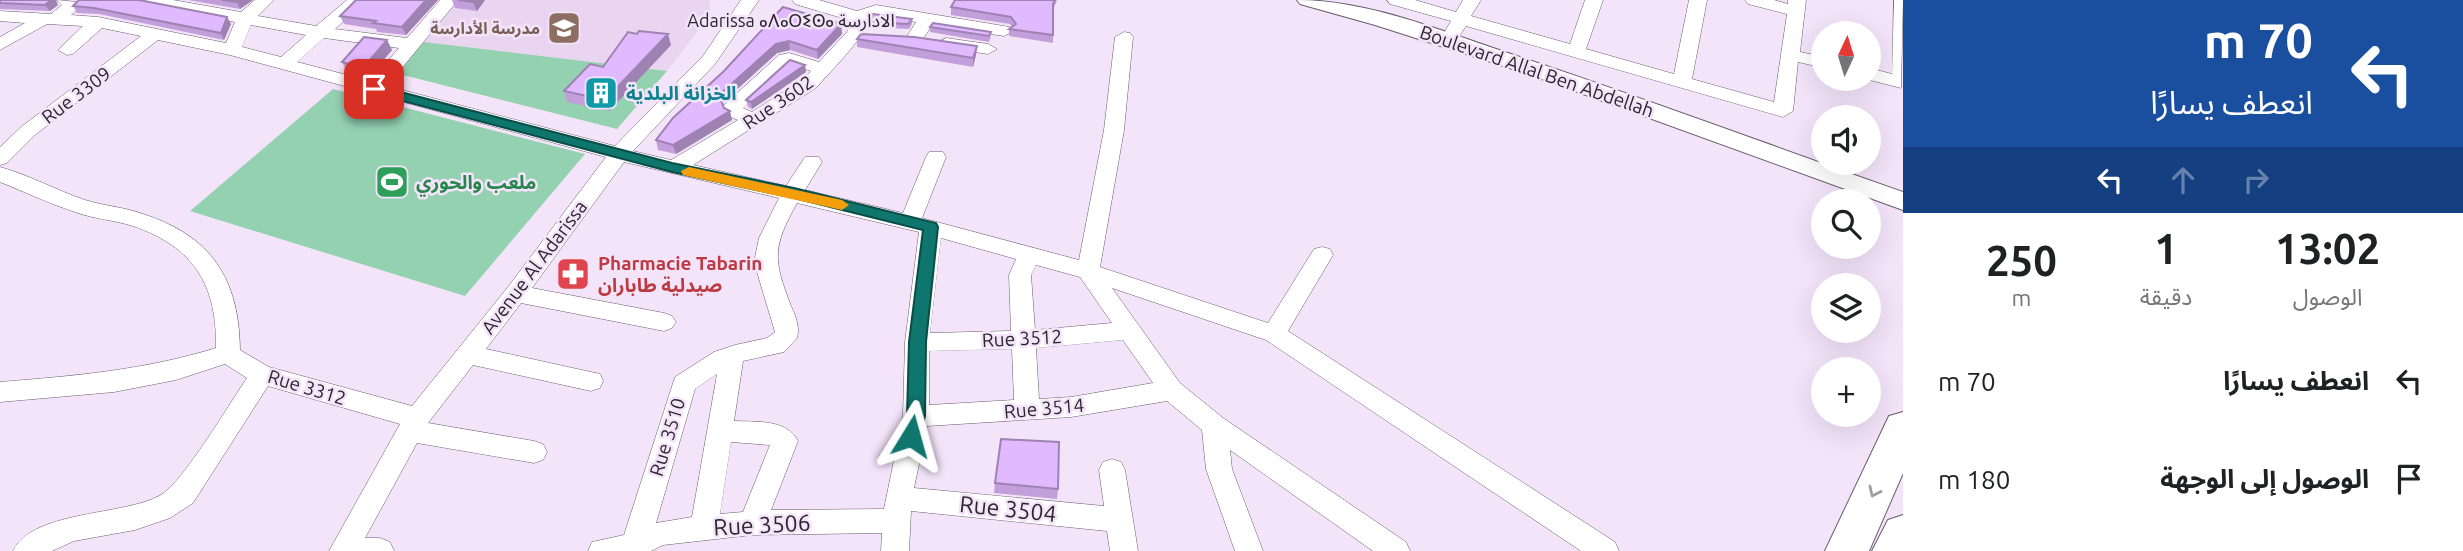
<!DOCTYPE html>
<html lang="ar">
<head>
<meta charset="utf-8">
<style>
	:root { --surface:#fff; --page:#f6f6f6; --text:#202124; --muted:#757577 }
	body { margin:0; font-family:Ubuntu,"Noto Sans Arabic","Noto Sans Tifinagh",sans-serif; background:var(--page); color:var(--text); direction:rtl; height:100vh; display:flex; flex-direction:column; font-size:26px; white-space:nowrap }
	* { box-sizing:border-box; margin:0 }
	p { font-size:23px; color:var(--muted) }
	.icon { flex:none; width:38px; height:38px; fill:none; stroke:currentColor; stroke-width:2; stroke-linecap:round; stroke-linejoin:round }
	.map { position:relative; flex:1; overflow:hidden; direction:ltr }
	.side { display:flex; flex-direction:column; background:var(--surface); width:560px }
	.side>* { flex:none }
	.guide { background:#1a4fa0; color:#fff; overflow:hidden }
	.needle { width:46px; rotate:4deg }
	.tools { position:absolute; left:1811px; top:21px; display:grid; gap:14px }
	.tools a { display:grid; place-items:center; width:70px; height:70px; border-radius:50%; background:var(--surface); box-shadow:0 7px 28px #0002; font-size:35px }
	.pin { position:absolute; display:grid; place-items:center; width:60px; height:60px; color:#fff; margin:-30px; border-radius:14px; box-shadow:0 4px 10px #0006 }
	.me { position:absolute; width:77px; margin:-38px; rotate:8deg; stroke-linejoin:round; filter:drop-shadow(0 0 5px #0008) }
	.turn { display:flex; align-items:center; gap:24px; height:147px; padding:0 35px; font-size:32px }
	.turn .icon { width:91px; height:91px; stroke-width:2.5 }
	.turn b { display:block; font-size:49px; line-height:60px }
	.lanes { display:flex; align-items:center; height:66px; padding:0 35px; background:#0003; justify-content:center; gap:35px; direction:ltr }
	.lanes .off { opacity:.35 }
	.eta { display:flex; justify-content:space-evenly; align-items:center; height:119px; text-align:center }
	.eta b { font-size:42px; font-weight:700; line-height:49px }
	ul { padding:0; list-style:none }
	li { display:flex; align-items:center; gap:21px; height:98px; padding:0 35px }
	li div { flex:1 }
	li b { display:block; font-size:26px }
	li em { font-style:normal }
	main { display:flex; flex:1; min-height:0 }
	.map>svg:first-child { display:block }
	.built { fill:#ead5f1 }
	.green { fill:#94d1b1 }
	.lines { fill:none; stroke-linecap:round; stroke-linejoin:round }
	.minor-casing { stroke:#695c6e; stroke-width:1 }
	.tertiary-casing { stroke:#695c6e; stroke-width:2 }
	.primary-casing { stroke:#695c6e; stroke-width:2 }
	.minor { fill:#fff; fill-rule:evenodd }
	.tertiary { fill:#fff; fill-rule:evenodd }
	.primary { fill:#fff; fill-rule:evenodd }
	.wall { fill:#c29fda }
	.shaded-wall { fill:#9e82b2 }
	.building { fill:#e1b9fe; stroke:#9e82b2; stroke-width:2 }
	.oneway { stroke:#a09da1 }
	.route { fill:#0f766e; stroke:#0a4d48; stroke-width:2 }
	.slow { fill:#f59e0b }
	.labels { text-anchor:middle; stroke-width:5; stroke-linejoin:round; paint-order:stroke }
	.far-education-label { font-size:16px; font-weight:bold; fill:#785e54; stroke:#f4e4fa; text-anchor:end }
	.far-neighbourhood-label { font-size:18px; fill:#2c262e; stroke:#f4e4fa }
	.street-label { font-size:19px; fill:#2c262e; stroke:#f4e4fa }
	.culture-label { font-size:19px; font-weight:bold; fill:#0d838f; stroke:#f4e4fa; text-anchor:start }
	.leisure-label { font-size:19px; font-weight:bold; fill:#27864d; stroke:#f4e4fa; text-anchor:start }
	.health-label { font-size:19px; font-weight:bold; fill:#be3a42; stroke:#f4e4fa; text-anchor:start }
	.near-street-label { font-size:23px; fill:#2c262e; stroke:#f4e4fa }
</style>
</head>
<body>
<main>
<section class="side">
<div class="guide">
<div class="turn"><svg class="icon" aria-label="left" viewBox="0 0 24 24"><path d="M17 20v-9H6M10 6l-5 5 5 5"/></svg><div><b>70 m</b>انعطف يسارًا</div></div>
<div class="lanes"><svg class="icon" aria-label="left" viewBox="0 0 24 24"><path d="M17 20v-9H6M10 6l-5 5 5 5"/></svg><svg class="icon off" aria-label="ahead" viewBox="0 0 24 24"><path d="M12 20V5M6 11l6-6 6 6"/></svg><svg class="icon off" aria-label="right" viewBox="0 0 24 24"><path d="M7 20v-9h11M14 6l5 5-5 5"/></svg></div>
</div>
<div class="eta">
<div><b>13:02</b><p>الوصول</p></div>
<div><b>1</b><p>دقيقة</p></div>
<div><b>250</b><p>m</p></div>
</div>
<ul>
<li><svg class="icon" aria-label="left" viewBox="0 0 24 24"><path d="M17 20v-9H6M10 6l-5 5 5 5"/></svg><div><b>انعطف يسارًا</b></div><em>70 m</em></li>
<li><svg class="icon" aria-label="arrive" viewBox="0 0 24 24"><path d="M6 21V4h12l-3 4 3 4H6"/></svg><div><b>الوصول إلى الوجهة</b></div><em>180 m</em></li>
</ul>
</section>
<div class="map">
<svg width="1903" height="551" viewBox="0 0 1903 551">
	<rect width="100%" height="100%" fill="#f4e4fa"/>
	<path class="built" d="M450,0H709L711,14L667,71L416,41Z"/>
	<path class="green" d="M416,41L667,71L617,129L387,71Z
		M333,89L585,154L465,296L190,211Z"/>
	<g class="lines">
		<defs>
			<path id="minor" d="M57,0L78,2L81,6L71,15L98,17L226,43L235,22L145,5L136,0H173L241,12L255,0H274L258,16L316,26L347,0H366L335,29L407,38L440,0H458L387,86L615,146L703,56L741,0H759L715,64L633,151L671,160L738,120L728,116L723,106L779,55L789,53L819,62L847,32L852,21L795,4L792,0H819L857,11L876,5L1010,27L1013,31L1004,36L932,25L921,42L915,43L906,38L916,22L877,15L871,17C858,46 835,66 816,88L693,165L786,186L805,157H819L822,162L805,190L903,213L926,157L929,152H943L946,157L922,218L1079,260L1104,130L1115,37L1124,32L1130,33L1133,37L1124,130L1100,267L1268,323L1314,249L1322,247L1330,249L1333,255L1288,331L1615,542L1619,551H1581L1266,340L1112,288L1180,383L1223,418L1406,542L1410,551H1373L1230,450L1232,469L1263,551H1235L1206,469L1202,430L1167,401L1071,417L927,426L914,488L1104,506L1099,470L1103,462L1112,459L1121,462L1125,470L1138,551H1110L1107,531L911,511L909,551H881L882,533L752,535L663,545L651,551H588L592,542L624,535L675,377L714,352L735,345L767,338L775,332L754,262L759,238L779,198L624,162L532,288L664,313L672,316L676,322L672,328L664,331L521,303L486,349L600,374L603,381L600,388L591,391L473,365L428,423L534,441L543,444L547,452L543,460L534,463L417,443L365,538H380L390,542L394,551H329L400,424L268,386L193,503L170,518L135,530L74,541L52,551H13C32,510 125,516 161,495C184,481 229,404 247,378L225,364L176,380L114,392L0,402V382C74,376 145,370 216,348C217,285 194,247 133,226C114,220 94,219 75,212C50,204 25,192 0,182V167C29,175 56,190 85,200C104,206 124,207 143,214C211,236 239,278 240,350L269,367L412,406L508,287L606,157L230,55L158,40L35,135L7,163L0,165V147L21,127L141,36L102,28L73,54L67,55L58,50L83,26L47,24L0,50V37L25,23L0,21V11L51,14L62,5ZM251,25L306,35L281,57L242,47ZM324,38L399,48L370,81L297,62ZM790,64L811,71L802,80L752,112L743,108ZM797,203L919,232L905,342L903,416L884,509L771,510L798,441C787,419 756,422 734,421L743,361L784,352L797,338C800,327 796,317 791,306C773,259 772,248 797,203ZM941,238L1016,259L1009,275L1011,331L930,333ZM1036,265L1080,277L1112,323L1035,330L1031,275ZM1123,340L1153,383L1071,397L1039,399L1036,348ZM1012,349L1014,400L929,405V351ZM717,374L692,517L656,523L695,389ZM731,442L770,445L743,512L720,514Z
				M1387,0H1415L1456,12L1463,0H1481L1471,16L1570,44L1585,0H1603L1586,49L1674,74L1689,0H1707L1692,79L1774,102L1787,14L1748,4L1745,0H1774L1788,4V0H1806L1800,52L1824,57V68L1798,62L1793,111L1783,117L1466,26L1460,35H1448L1445,31L1451,21L1390,4Z
				M1894,0H1903L1901,88L1866,79H1869V68L1892,74Z
				M946,38L988,44L997,49L988,54L940,47L937,43Z"/>
			<path id="tertiary" d="M1297,0C1366,0 1436,29 1502,51C1636,95 1769,145 1903,192V210L1525,73L1375,25L1300,4Z"/>
			<path id="primary" d="M1903,412V473L1869,551H1825L1889,416Z
				M1903,515V551H1872L1888,520Z"/>
		</defs>
		<use href="#minor" class="minor-casing"/>
		<use href="#tertiary" class="tertiary-casing"/>
		<use href="#primary" class="primary-casing"/>
		<use href="#minor" class="minor"/>
		<use href="#tertiary" class="tertiary"/>
		<use href="#primary" class="primary"/>
	</g>
	<path class="wall" d="M0,0L58,5L50,11L0,9Z
		M79,0L231,24L224,40L99,14L77,13L73,6Z
		M188,0H253L240,9Z
		M356,0H438L406,35L377,32L376,29L344,24L340,16Z
		M452,0H485L477,11L455,8Z
		M955,0H1057L1053,10V43L1009,36V29L1012,27L1010,24L951,15V7Z
		M783,7L841,24L842,34L818,59L790,50L777,53L722,103L724,108L732,120L676,154L658,150L656,140L724,71Z
		M912,19V24L909,29L870,27V22Z
		M930,27L991,37L989,42L930,32Z
		M857,39L977,46L976,55L973,67L857,47Z
		M387,40L392,50L368,78L347,72L342,62Z
		M671,45L609,111L567,102L564,91L603,67Z
		M805,65L806,72L752,109L748,107L746,100Z
		M995,483L1058,489L1057,499L994,493Z"/>
	<path class="shaded-wall" d="M51,0H56L58,5L50,11L45,5Z
		M240,0H253L240,9L237,2Z
		M426,0H438L406,35L402,27Z
		M475,0H485L477,11L473,2Z
		M227,17L231,24L224,40L221,33Z
		M841,24L842,34L818,59L817,50Z
		M668,34L671,45L609,111L605,100Z
		M387,40L392,50L368,78L363,68Z
		M789,41L790,50L777,53L721,104L719,95L776,44Z
		M977,46L976,55L973,67V58Z
		M805,65L806,72L752,109L751,102Z
		M730,111L732,120L676,154L673,145Z"/>
	<path class="building" d="M0,0H51L45,5L0,3Z
		M79,0H139L227,17L221,33L94,8L73,6Z
		M222,0H240L237,2Z
		M356,0H426L402,27L373,23L376,21L340,16Z
		M458,0H475L473,2Z
		M955,0H1055L1053,4V35L1009,29L1016,24L1011,17L951,7Z
		M783,7L841,24L817,50L789,41L776,44L719,95L724,108L730,111L673,145L656,140L673,118L724,71Z
		M873,14L912,19L908,24L870,22Z
		M933,23L991,32L989,36L930,27Z
		M639,31L668,34L605,100L564,91L590,64L603,67L628,32L637,34Z
		M861,34L914,37L977,46L973,58L857,39Z
		M364,37L387,40L363,68L342,62Z
		M790,60L805,65L751,102L746,100Z
		M1001,439L1059,442L1058,489L995,483Z"/>
	<defs><path id="oneway-chevron" d="M-2-3.5L2.5 0L-2 3.5" fill="none" stroke-width="1.6" stroke-linecap="round" stroke-linejoin="round" transform="scale(1.75)"/></defs>
	<use class="oneway" href="#oneway-chevron" transform="translate(1874 492) rotate(115)"/>
	<path class="route" d="M374,85L672,163L794,188L936,223L938,227L926,342L925,416L918,441L911,444L905,441L902,436L907,416L909,342L923,230L794,198L672,172L369,92V86Z"/>
	<path class="slow" d="M689,167L842,200L849,205L842,210L683,175L681,171Z"/>
	<defs>
		<symbol id="school-square" viewBox="-11 -11 22 22"><rect x="-9" y="-9" width="18" height="18" rx="4" fill="#8d6e63" stroke="#f4e4fa"/><path d="M0-5L7-2L0 1L-7-2ZM-4 1L0 2.5L4 1V4Q0 6-4 4Z" fill="#fff"/></symbol>
		<symbol id="building-square" viewBox="-11 -11 22 22"><rect x="-9" y="-9" width="18" height="18" rx="4" fill="#0f9aa8" stroke="#f4e4fa"/><path d="M-4-6H4V6H1V3H-1V6H-4ZM-2.5-4.3h1.7v1.8h-1.7ZM.8-4.3h1.7v1.8H.8ZM-2.5-1h1.7V.8h-1.7ZM.8-1h1.7V.8H.8Z" fill="#fff"/></symbol>
		<symbol id="stadium-square" viewBox="-11 -11 22 22"><rect x="-9" y="-9" width="18" height="18" rx="4" fill="#2e9e5b" stroke="#f4e4fa"/><path d="M0-5a6.5 5 0 1 0 0 10a6.5 5 0 1 0 0-10ZM-3.5-1.8h7v3.6h-7Z" fill="#fff"/></symbol>
		<symbol id="pharmacy-square" viewBox="-11 -11 22 22"><rect x="-9" y="-9" width="18" height="18" rx="4" fill="#e0444e" stroke="#f4e4fa"/><path d="M-2-6h4v4h4v4h-4v4h-4v-4h-4v-4h4Z" fill="#fff"/></symbol>
	</defs>
	<g fill-rule="evenodd">
		<use href="#school-square" x="545" y="9" width="38" height="38"/>
		<use href="#building-square" x="582" y="74" width="38" height="38"/>
		<use href="#stadium-square" x="373" y="163" width="38" height="38"/>
		<use href="#pharmacy-square" x="554" y="255" width="38" height="38"/>
	</g>
	<g class="labels">
		<g class="far-education-label">
			<text x="540" y="34">مدرسة الأدارسة</text>
		</g>
		<g class="far-neighbourhood-label">
			<text x="791" y="27">Adarissa ⴰⴷⴰⵔⵉⵙⴰ الادارسة</text>
		</g>
		<g class="street-label">
			<text transform="translate(1537 71) rotate(19)" y="7">Boulevard Allal Ben Abdellah</text>
			<text transform="translate(76 95) rotate(-37)" y="7">Rue 3309</text>
			<text transform="translate(778 102) rotate(-34)" y="7">Rue 3602</text>
			<text transform="translate(534 267) rotate(-53)" y="7">Avenue Al Adarissa</text>
			<text transform="translate(1022 338) rotate(-3)" y="7">Rue 3512</text>
			<text transform="translate(307 387) rotate(17)" y="7">Rue 3312</text>
			<text transform="translate(1044 408) rotate(-5)" y="7">Rue 3514</text>
			<text transform="translate(667 437) rotate(-73)" y="7">Rue 3510</text>
		</g>
		<g class="culture-label">
			<text x="626" y="100">الخزانة البلدية</text>
		</g>
		<g class="leisure-label">
			<text x="416" y="189">ملعب والحوري</text>
		</g>
		<g class="health-label">
			<text x="598" y="270">Pharmacie Tabarin<tspan x="598" dy="22">صيدلية طاباران</tspan></text>
		</g>
		<g class="near-street-label">
			<text transform="translate(1008 509) rotate(6)" y="8">Rue 3504</text>
			<text transform="translate(762 525) rotate(-3)" y="8">Rue 3506</text>
		</g>
	</g>
</svg>
<div class="tools">
<a><svg class="needle" viewBox="-14 -14 28 28"><path d="M0-13l5 13h-10z" fill="#e53935"/><path d="M0 13l5-13h-10z" fill="#757577"/></svg></a>
<a><svg class="icon" aria-label="sound" viewBox="0 0 24 24"><path d="M4 9h4l5-4v14l-5-4H4zM17 9q2 3 0 6"/></svg></a>
<a><svg class="icon" aria-label="search" viewBox="0 0 24 24"><circle cx="10" cy="10" r="6"/><path d="M15 15l6 6"/></svg></a>
<a><svg class="icon" aria-label="layers" viewBox="0 0 24 24"><path d="M12 4l9 5-9 5-9-5zM3 14l9 5 9-5"/></svg></a>
<a>+</a>
</div>
<div class="pin" style="left:374px;top:89px;background:#d93025"><svg class="icon" aria-label="arrive" viewBox="0 0 24 24"><path d="M6 21V4h12l-3 4 3 4H6"/></svg></div>
<svg class="me" style="left:911px;top:436px" viewBox="-20 -20 40 40"><path d="M0-17L14 15 0 8-14 15z" fill="#0f766e" stroke="#fff" stroke-width="4"/></svg>
</div>
</main>
</body>
</html>
